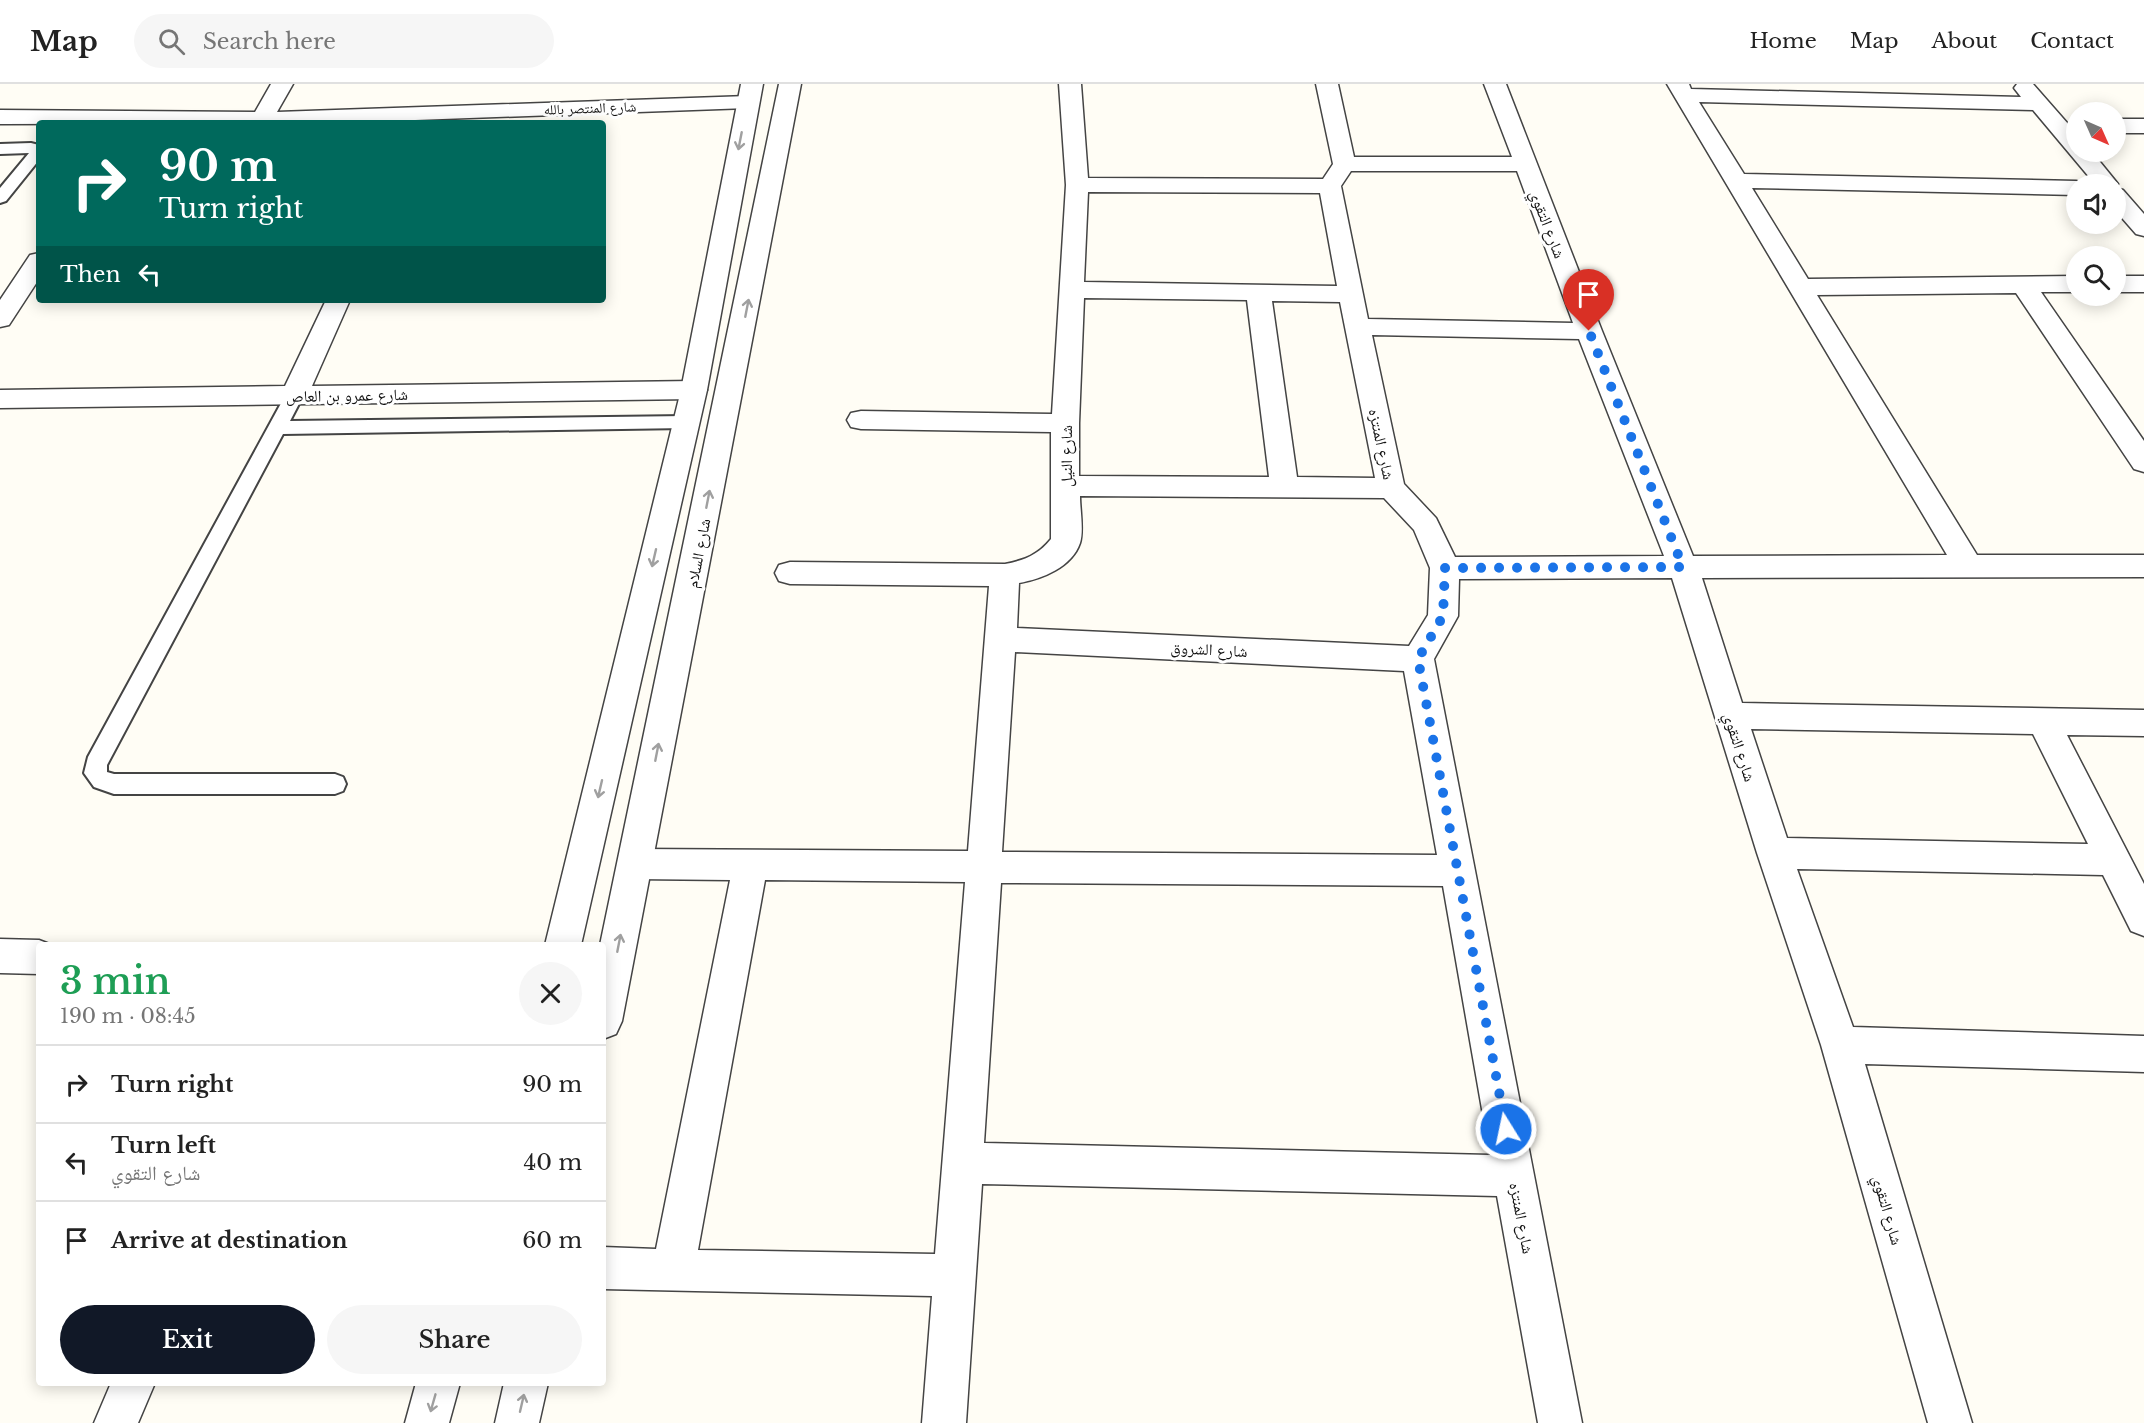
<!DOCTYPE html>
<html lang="en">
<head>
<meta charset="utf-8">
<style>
	:root { --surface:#fff; --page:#f6f6f6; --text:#222; --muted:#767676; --line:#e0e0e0; --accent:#111827 }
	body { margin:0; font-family:"Libre Baskerville","Noto Naskh Arabic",serif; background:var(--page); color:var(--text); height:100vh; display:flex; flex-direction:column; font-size:22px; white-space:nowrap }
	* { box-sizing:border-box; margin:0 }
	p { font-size:20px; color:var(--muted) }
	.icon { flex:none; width:33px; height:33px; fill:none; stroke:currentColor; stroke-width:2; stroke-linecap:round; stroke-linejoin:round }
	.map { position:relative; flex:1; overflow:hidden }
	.details { position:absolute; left:36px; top:858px; width:570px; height:444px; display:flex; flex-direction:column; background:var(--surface); border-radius:6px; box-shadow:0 3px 15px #0003 }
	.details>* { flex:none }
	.banner { position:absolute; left:36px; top:36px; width:570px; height:183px; border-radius:6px; box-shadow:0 3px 15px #0003; background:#00695c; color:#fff; overflow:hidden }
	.needle { width:39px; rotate:135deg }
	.controls { position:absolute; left:2066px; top:18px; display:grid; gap:12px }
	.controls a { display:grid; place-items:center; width:60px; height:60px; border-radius:50%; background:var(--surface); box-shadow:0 3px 15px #0003; font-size:30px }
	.pin { position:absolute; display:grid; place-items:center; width:51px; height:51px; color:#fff; margin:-62px -26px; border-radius:50% 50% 50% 0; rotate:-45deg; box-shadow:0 0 6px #0007 }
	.pin .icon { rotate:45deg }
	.me { position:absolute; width:66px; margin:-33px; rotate:350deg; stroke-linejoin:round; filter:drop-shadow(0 0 4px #0008) }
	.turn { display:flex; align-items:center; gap:21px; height:126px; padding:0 24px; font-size:27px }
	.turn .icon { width:78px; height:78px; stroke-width:2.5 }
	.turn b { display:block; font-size:42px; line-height:51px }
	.then { display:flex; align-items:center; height:57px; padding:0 24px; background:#0003; gap:12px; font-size:22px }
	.round { display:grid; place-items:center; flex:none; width:63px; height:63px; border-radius:32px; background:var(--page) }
	.head { display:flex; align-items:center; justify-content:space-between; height:102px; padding:0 24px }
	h1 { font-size:36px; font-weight:600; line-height:45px; color:#1e9e55 }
	.button { display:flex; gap:12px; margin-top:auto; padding:12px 24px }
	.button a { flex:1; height:69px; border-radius:36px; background:var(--accent); color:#fff; font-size:24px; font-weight:600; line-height:69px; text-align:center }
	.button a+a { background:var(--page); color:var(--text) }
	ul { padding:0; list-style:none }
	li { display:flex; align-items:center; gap:18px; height:78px; padding:0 24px; border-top:2px solid var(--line) }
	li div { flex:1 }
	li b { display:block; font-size:22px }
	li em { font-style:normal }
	header { display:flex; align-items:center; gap:36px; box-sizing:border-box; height:84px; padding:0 30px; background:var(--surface); border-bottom:2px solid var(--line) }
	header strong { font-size:28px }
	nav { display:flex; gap:33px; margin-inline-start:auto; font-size:21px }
	.search { width:420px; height:54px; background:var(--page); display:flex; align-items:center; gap:15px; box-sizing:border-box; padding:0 21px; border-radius:33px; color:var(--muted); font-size:22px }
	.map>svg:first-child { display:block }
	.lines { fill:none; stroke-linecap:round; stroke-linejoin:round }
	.service-casing { stroke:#444; stroke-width:4 }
	.minor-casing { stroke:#444; stroke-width:3 }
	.tertiary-casing { stroke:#444; stroke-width:3 }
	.service { fill:#fff; fill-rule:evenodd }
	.minor { fill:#fff; fill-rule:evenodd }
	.tertiary { fill:#fff; fill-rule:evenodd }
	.oneway { stroke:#a0a0a0 }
	.route { stroke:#1a73e8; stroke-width:10; stroke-dasharray:0 18 }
	.labels { text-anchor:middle; stroke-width:6; stroke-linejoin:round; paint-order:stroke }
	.far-street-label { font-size:14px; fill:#111; stroke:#fff }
	.street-label { font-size:16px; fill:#111; stroke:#fff }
</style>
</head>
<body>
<header>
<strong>Map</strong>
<div class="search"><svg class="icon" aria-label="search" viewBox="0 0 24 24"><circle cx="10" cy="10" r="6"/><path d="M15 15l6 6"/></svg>Search here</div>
<nav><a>Home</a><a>Map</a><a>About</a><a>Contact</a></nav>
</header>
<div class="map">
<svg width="2144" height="1339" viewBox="0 0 2144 1339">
	<rect width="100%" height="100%" fill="#fffdf5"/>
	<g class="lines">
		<defs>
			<path id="service" d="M31,59L39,61V76L6,117L0,119V104L29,69L0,70V60Z
				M294,306L300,308L303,312L290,337L686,332L693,334L695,338L693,342L686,344L283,350L107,681V688L114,690H335L343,693L346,700L343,707L335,710H114L94,703L84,689L88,673L285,312L288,308Z"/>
			<path id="minor" d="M271,0H293L277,28L748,12L756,13L759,18L756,23L748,24L334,39L0,40V26L255,28Z
				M1059,0H1081L1088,94L1323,95L1333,80L1316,0H1338L1354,73H1512L1484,0H1506L1602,247L1693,472L1947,471L1667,0H1689L1691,5L2021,13L2014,4L2017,0H2033L2076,49V68H2092L2118,100L2116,104L2123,106L2144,130V152L2136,150L2115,126V100H2095L2033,26L1699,18L1744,90L2076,97L2084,99L2076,100V111L1752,104L1808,195L2076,192V208H2041L2144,357V388L2134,385L2016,209L1817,211L1977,471H2144V493L1702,494L1742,619L2144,626V652L2067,651L2144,800V852L2131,847L2103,791L1797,785L1853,943L2144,952V988L1865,980L1972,1339H1928L1821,961L1757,769L1672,494L1459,495L1458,532L1434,575L1582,1339H1538L1497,1112L982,1100L966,1339H922L932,1212L603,1205V1163L656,1165L730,796L635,795L623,791L618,780L623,769L635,765L968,767L989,502L790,500L779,497L775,489L779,481L790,478L1005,480C1025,476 1038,471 1051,455V348L861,345L851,343L847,336L851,329L861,327L1052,330L1066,101ZM1351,87H1517L1573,239L1368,235L1341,102ZM1088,108L1320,109L1337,202L1084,198ZM1084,214L1247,216L1269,393L1079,392V339ZM1272,217L1340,218L1375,394L1297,393ZM1372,251L1579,255L1664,472L1455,473L1436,434L1404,400ZM1080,412L1384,414L1414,446L1430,484L1428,531L1409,562L1017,544L1019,499C1042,495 1072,483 1080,459C1084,447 1080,426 1080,412ZM1015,568L1404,587L1437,771L1002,768ZM1751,645L2033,650L2088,760L1787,754ZM765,796L965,798L935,1170L698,1166ZM1001,799L1443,802L1490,1071L984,1059Z
				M2115,35H2144V49H2115Z
				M39,169V195L9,241L0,243V216L30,171Z
				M2115,192H2144V208H2115Z
				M326,216H350L312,302L694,297L703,300L707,306L703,312L694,315L0,324V306L285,302Z
				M0,855L39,856L52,861H39V890L0,889Z
				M111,1299H155L138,1339H94Z"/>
			<path id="tertiary" d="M741,0H763L707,306L581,861H545L681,306Z
				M779,0H801L622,937L616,950L603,955V861H600Z
				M416,1299H460L449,1339H405Z
				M504,1299H548L539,1339H495Z"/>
		</defs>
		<use href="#service" class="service-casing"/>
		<use href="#minor" class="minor-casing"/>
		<use href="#tertiary" class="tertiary-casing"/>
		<use href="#service" class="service"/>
		<use href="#minor" class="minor"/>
		<use href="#tertiary" class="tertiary"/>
	</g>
	<defs><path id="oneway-shaft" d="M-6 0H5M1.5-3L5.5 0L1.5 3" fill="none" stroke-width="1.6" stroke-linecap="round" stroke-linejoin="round" transform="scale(1.5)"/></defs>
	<g class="oneway">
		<use href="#oneway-shaft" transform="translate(740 57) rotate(101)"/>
		<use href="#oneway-shaft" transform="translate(747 224) rotate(-79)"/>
		<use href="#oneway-shaft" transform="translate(708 415) rotate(-79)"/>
		<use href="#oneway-shaft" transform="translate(654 474) rotate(103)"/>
		<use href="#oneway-shaft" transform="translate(657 668) rotate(-79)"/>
		<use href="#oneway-shaft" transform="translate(600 705) rotate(103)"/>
		<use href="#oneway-shaft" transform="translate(619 859) rotate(-79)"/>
		<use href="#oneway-shaft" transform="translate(433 1319) rotate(106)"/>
		<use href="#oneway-shaft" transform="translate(522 1319) rotate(-77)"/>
	</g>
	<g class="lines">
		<path class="route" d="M1506,1045L1418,575L1443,532L1445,484L1683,483L1589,247"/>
	</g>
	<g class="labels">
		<g class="far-street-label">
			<text transform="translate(590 24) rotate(-2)" y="5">شارع المنتصر بالله</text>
		</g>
		<g class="street-label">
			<text transform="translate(1548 140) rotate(69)" y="6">شارع التقوي</text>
			<text transform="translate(347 311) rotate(-1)" y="6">شارع عمرو بن العاص</text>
			<text transform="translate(1382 360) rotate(78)" y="6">شارع المنتزه</text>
			<text transform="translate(1066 372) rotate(-90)" y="6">شارع النيل</text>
			<text transform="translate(698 469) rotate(-79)" y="6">شارع السلام</text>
			<text transform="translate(1209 565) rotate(3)" y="6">شارع الشروق</text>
			<text transform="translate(1740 663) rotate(72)" y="6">شارع التقوي</text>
			<text transform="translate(1888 1126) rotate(74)" y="6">شارع التقوي</text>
			<text transform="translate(1522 1134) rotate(79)" y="6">شارع المنتزه</text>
		</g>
	</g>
</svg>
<div class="controls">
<a><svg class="needle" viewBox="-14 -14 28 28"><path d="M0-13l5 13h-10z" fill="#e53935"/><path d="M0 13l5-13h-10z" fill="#767676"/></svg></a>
<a><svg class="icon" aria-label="sound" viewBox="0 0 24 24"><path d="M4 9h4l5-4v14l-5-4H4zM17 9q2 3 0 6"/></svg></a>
<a><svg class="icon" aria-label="search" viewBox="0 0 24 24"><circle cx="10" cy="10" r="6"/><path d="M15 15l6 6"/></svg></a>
</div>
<div class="pin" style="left:1589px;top:247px;background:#d93025"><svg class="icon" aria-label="arrive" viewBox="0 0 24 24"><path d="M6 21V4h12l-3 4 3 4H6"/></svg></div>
<svg class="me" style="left:1506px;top:1045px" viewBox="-20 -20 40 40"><circle r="17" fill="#1a73e8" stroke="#fff" stroke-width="3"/><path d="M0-11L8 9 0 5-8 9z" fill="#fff"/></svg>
<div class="banner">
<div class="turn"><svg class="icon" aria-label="right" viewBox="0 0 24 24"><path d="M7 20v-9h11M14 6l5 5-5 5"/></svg><div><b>90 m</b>Turn right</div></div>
<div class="then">Then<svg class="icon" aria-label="left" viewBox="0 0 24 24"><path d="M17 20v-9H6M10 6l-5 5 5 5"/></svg></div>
</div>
<section class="details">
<div class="head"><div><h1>3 min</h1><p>190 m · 08:45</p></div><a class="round"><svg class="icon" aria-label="close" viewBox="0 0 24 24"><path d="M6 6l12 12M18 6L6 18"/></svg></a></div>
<ul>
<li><svg class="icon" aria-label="right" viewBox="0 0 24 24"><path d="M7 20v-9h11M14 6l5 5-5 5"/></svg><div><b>Turn right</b></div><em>90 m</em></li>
<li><svg class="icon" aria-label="left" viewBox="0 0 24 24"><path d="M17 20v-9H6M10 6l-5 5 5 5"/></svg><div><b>Turn left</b><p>شارع التقوي</p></div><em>40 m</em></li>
<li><svg class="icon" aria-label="arrive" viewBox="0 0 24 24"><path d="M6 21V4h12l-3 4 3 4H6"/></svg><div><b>Arrive at destination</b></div><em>60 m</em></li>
</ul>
<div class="button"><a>Exit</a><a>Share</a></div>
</section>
</div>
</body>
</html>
